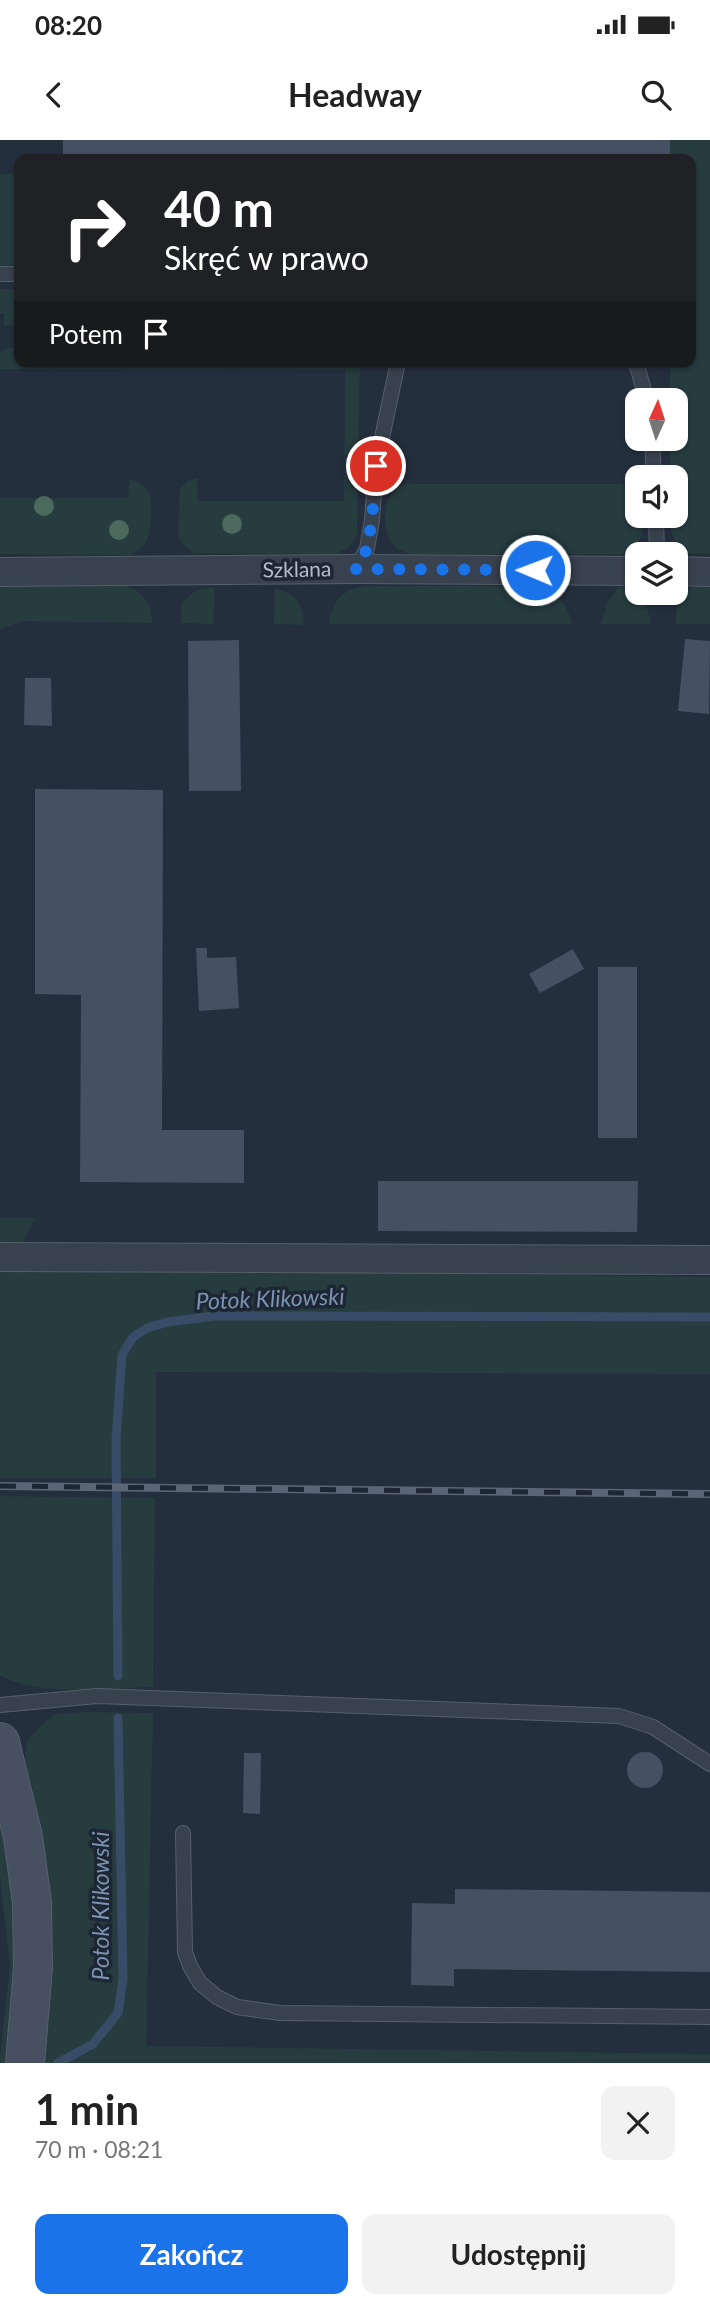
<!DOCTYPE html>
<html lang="pl">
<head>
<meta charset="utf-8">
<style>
	:root { --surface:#fff; --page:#f2f2f2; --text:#222; --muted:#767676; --accent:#1a73e8 }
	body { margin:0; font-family:Lato,sans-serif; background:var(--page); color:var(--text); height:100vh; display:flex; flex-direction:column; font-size:26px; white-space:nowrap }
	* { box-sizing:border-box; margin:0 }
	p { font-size:23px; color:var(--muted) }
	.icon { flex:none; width:38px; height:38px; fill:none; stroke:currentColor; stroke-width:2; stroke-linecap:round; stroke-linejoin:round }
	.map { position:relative; height:1923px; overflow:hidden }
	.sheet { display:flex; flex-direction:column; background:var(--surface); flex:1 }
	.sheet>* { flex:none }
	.hud { position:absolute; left:14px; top:14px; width:682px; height:214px; border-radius:14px; box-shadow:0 2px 5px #0004; background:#202124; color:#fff; overflow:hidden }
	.needle { width:46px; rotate:3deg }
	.tools { position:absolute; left:625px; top:248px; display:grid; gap:14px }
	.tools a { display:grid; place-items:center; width:63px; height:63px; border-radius:14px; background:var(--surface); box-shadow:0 2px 5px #0004; font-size:35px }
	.pin { position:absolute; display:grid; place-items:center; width:60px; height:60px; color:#fff; margin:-30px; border:4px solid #fff; border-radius:50%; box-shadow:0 2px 7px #0007 }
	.me { position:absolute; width:77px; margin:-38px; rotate:271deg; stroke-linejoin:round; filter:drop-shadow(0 0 5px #0008) }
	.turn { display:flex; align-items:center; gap:24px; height:147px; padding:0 35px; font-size:32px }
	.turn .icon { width:91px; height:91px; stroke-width:2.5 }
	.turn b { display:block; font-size:49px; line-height:60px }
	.then { display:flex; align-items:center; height:66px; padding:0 35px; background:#0003; gap:14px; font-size:26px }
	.round { display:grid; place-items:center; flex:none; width:74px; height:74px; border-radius:14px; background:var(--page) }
	.headline { display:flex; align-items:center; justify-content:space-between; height:119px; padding:0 35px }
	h1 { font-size:42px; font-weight:700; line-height:52px }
	.action { display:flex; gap:14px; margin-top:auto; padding:14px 35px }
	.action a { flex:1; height:80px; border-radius:14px; background:var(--accent); color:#fff; font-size:28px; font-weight:700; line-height:80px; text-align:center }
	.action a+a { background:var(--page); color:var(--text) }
	.status { display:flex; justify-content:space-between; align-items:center; height:49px; padding:0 35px; background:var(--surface); direction:ltr }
	.status svg { height:19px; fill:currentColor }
	header { display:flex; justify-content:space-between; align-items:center; height:91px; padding:0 35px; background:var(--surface); font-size:32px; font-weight:700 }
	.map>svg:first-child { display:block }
	.green { fill:#263c3f }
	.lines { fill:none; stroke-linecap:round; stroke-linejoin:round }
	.stream { stroke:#394c67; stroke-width:9 }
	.building { fill:#455162 }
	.lane-casing { stroke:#565f6c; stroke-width:16 }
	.street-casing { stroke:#565f6c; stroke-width:30 }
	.secondary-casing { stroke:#565f6c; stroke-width:40 }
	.lane { stroke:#38414e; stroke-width:14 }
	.street { stroke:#38414e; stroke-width:28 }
	.secondary { stroke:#465061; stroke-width:38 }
	.rail-casing { stroke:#5a6575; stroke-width:8 }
	.rail { stroke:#1d2633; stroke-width:5; stroke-dasharray:16; stroke-linecap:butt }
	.tree { fill:#4b6a5d }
	.route { stroke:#1a73e8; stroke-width:12; stroke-dasharray:0 21.6 }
	.labels { text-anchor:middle; stroke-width:7; stroke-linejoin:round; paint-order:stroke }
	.street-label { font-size:21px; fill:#b4bcc9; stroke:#1d2633 }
	.water-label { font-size:23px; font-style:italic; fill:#7c92b1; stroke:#1d2633 }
</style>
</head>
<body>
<div class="status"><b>08:20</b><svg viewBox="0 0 49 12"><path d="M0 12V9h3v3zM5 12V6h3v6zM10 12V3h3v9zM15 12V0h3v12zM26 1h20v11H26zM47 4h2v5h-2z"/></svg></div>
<header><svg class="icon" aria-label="back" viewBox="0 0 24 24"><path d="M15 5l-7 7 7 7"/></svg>Headway<svg class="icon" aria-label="search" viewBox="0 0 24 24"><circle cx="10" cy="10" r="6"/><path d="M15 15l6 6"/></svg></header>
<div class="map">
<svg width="710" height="1923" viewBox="0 0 710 1923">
	<rect width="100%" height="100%" fill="#242f3e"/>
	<path class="green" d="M670,0H710V414L688,413C673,403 670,394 670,376H676V338H670V299H676V261H670V222H691V19H670Z
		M0,34H19V125H0Z
		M0,149H19V185H4V173H0Z
		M8,208H19V222H360L357,395L350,406L336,414L194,413L184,406L178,396L180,349L188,341L197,338L198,361H344L345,230L0,229V212Z
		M129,339C138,342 147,346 150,356C153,366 151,390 147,400C144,408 137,411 131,415L0,414V358H128Z
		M405,344H634L637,347V376H643C643,398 642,405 621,414H411C407,412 399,410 395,407C383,396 382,367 391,354C394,349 399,347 405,344Z
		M710,444V484H676C676,456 681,446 710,444Z
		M0,445H125C144,453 152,462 152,483L23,481L0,489Z
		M367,446H524C551,449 565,455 572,484H329C333,459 342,450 367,446Z
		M215,447L213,484L181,483L182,463C192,452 199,448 215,447Z
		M619,447C642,446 647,464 651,484H601L607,463Z
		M275,449C296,452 303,464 304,485L274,484Z
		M0,1078H35L22,1105H0Z
		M0,1129L710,1137V1234L156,1232V1338H0Z
		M0,1356L155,1358L153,1547C109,1548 37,1557 0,1535Z
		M86,1572L153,1573L146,1906L710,1914V1923H42L48,1745L32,1647L25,1620L27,1601L42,1584L57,1574Z
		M0,1671L12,1743L15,1809L6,1923H0V1918L10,1825L0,1738Z"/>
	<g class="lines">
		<path class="stream" d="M118,1536L116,1300L122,1215L133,1197L147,1188L168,1182L214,1176L710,1177
			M58,1923L93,1904L118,1873L123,1839L118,1578"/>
	</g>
	<path class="building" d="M63,0H670V19H63Z
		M685,499L710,501L709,574L678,571Z
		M239,500L241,651H189L188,501Z
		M25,538H51L52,586L24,585Z
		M35,649L163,650L162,990H244V1043L80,1042L81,855L35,854Z
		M196,808H207V818L236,817L239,868L199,871Z
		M573,809L584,829L540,853L529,834Z
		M598,827H637V998H598Z
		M378,1041H638L637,1092L378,1091Z
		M627 1630a18 18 0 1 1 36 0a18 18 0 1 1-36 0Z
		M244,1613H261L260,1674L243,1673Z
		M455,1749L710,1752V1832L454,1829V1846L411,1845L412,1763L455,1764Z"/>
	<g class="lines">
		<defs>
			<path id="lane" d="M0,134H19
				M634,222L637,226L647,261
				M652,299L654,338
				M656,376L657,415
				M355,429L367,409L372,380L376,326L398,222
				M0,1565L97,1556L619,1576L653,1587L710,1624
				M183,1693L185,1812L190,1826L200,1843L217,1857L237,1867L280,1873L710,1877"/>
			<path id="street" d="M676,431L710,432
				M0,432L355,429L637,431
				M0,1117L710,1120"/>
			<path id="secondary" d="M0,1602L23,1697L32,1763L33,1828L25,1923"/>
		</defs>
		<use href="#lane" class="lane-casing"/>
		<use href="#street" class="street-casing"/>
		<use href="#secondary" class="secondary-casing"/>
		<use href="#lane" class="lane"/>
		<use href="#street" class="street"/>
		<use href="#secondary" class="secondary"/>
		<defs>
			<path id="rail" d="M0,1346L710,1354"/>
		</defs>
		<use href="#rail" class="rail-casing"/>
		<use href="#rail" class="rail"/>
	</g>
	<g class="tree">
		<circle cx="44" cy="366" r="10"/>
		<circle cx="232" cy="384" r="10"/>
		<circle cx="119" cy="390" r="10"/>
	</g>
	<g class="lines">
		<path class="route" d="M376,326L372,380L367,409L355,429L535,430"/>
	</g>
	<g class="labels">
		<g class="street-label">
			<text transform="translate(297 430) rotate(-1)" y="7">Szklana</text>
		</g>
		<g class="water-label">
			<text transform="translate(270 1159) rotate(-2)" y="8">Potok Klikowski</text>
			<text transform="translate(101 1766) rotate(-90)" y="8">Potok Klikowski</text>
		</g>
	</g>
</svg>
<div class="tools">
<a><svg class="needle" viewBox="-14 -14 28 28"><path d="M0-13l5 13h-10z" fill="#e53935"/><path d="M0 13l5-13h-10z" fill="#767676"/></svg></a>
<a><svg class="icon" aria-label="sound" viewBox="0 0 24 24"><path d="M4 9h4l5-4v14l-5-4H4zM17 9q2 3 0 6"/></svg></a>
<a><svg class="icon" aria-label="layers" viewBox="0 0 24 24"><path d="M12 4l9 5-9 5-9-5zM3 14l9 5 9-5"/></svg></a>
</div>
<div class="pin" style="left:376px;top:326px;background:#d93025"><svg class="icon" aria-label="arrive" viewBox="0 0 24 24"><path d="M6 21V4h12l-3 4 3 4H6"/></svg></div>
<svg class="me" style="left:535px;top:430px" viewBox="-20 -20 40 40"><circle r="17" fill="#1a73e8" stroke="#fff" stroke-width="3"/><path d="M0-11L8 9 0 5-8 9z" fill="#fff"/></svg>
<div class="hud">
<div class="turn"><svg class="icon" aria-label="right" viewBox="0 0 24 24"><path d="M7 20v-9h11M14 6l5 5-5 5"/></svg><div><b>40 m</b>Skręć w prawo</div></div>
<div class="then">Potem<svg class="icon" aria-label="arrive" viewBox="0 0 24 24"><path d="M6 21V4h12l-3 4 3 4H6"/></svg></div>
</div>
</div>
<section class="sheet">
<div class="headline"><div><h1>1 min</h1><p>70 m · 08:21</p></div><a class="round"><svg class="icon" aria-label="close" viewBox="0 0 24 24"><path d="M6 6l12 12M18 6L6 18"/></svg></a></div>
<div class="action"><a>Zakończ</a><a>Udostępnij</a></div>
</section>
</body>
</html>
